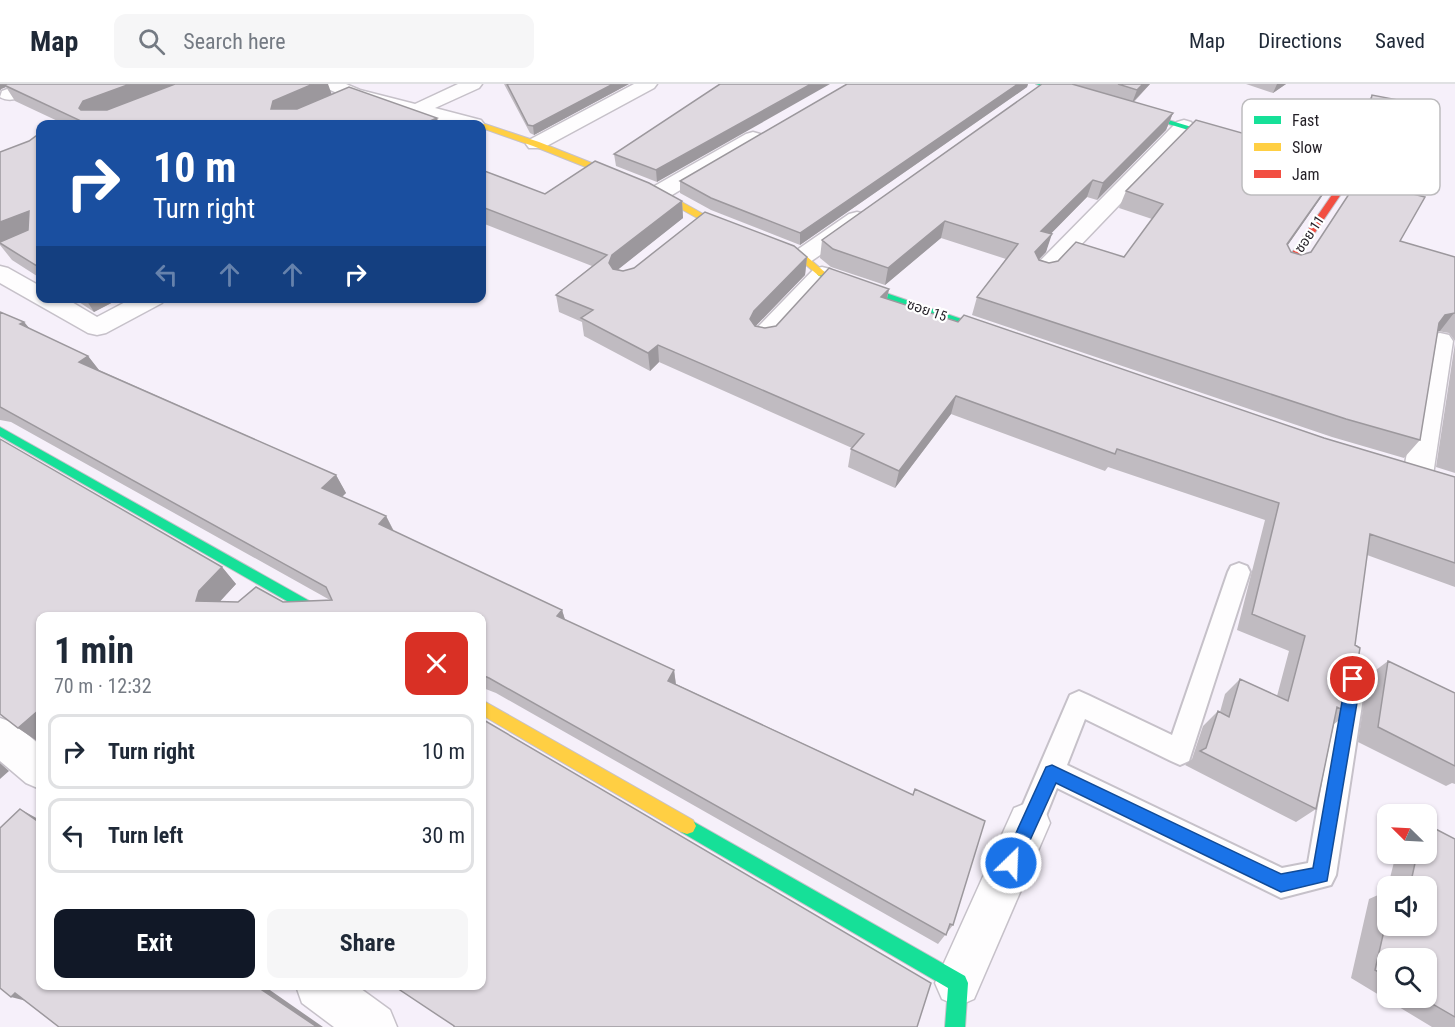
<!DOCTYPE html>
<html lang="en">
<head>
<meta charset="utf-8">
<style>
	:root { --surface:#fff; --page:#f6f6f7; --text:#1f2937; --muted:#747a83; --line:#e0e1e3; --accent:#111827 }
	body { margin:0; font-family:"Roboto Condensed","Noto Sans Thai",sans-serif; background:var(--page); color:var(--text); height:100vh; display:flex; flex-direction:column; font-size:22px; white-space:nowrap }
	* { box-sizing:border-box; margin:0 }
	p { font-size:20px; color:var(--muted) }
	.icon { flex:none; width:33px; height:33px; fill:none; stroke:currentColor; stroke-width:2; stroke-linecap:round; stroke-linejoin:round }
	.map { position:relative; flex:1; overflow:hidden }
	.sheet { position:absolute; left:36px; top:528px; width:450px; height:378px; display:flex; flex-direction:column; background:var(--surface); border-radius:12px; box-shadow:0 2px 4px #0004 }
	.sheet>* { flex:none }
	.guide { position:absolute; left:36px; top:36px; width:450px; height:183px; border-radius:12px; box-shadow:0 2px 4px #0004; background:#1a4fa0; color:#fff; overflow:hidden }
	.needle { width:39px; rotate:294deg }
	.tools { position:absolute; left:1377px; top:720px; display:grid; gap:12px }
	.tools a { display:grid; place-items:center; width:60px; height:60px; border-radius:12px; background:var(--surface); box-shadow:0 2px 4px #0004; font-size:30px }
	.pin { position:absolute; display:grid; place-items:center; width:51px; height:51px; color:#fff; margin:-26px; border:3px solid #fff; border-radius:50%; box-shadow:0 2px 6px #0007 }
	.me { position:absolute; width:66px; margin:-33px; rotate:24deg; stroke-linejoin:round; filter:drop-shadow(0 0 4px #0008) }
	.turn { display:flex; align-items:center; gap:21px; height:126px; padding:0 18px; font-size:27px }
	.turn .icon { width:78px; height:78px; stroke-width:2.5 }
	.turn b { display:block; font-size:42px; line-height:51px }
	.lanes { display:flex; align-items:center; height:57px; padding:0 18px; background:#0003; justify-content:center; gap:30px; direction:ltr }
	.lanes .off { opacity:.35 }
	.round { display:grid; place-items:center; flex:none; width:63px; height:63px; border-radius:12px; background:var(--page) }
	.headline { display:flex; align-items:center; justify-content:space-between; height:102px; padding:0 18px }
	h1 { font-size:36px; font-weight:700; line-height:45px }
	.cta { display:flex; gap:12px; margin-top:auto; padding:12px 18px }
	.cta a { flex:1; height:69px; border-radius:12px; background:var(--accent); color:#fff; font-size:24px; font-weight:700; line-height:69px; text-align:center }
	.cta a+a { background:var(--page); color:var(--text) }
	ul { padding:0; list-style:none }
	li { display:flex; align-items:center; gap:18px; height:75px; margin:0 12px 9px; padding:0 6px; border:3px solid var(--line); border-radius:12px }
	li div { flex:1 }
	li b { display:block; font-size:22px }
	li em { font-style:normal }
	header { display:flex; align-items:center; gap:36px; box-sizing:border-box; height:84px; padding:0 30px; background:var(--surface); border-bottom:2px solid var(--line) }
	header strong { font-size:28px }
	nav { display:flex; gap:33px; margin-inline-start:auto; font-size:21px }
	.search { width:420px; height:54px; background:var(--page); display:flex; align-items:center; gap:15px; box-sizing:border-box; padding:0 21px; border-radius:12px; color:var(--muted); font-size:22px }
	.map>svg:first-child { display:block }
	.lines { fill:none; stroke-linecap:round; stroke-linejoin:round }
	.lane-casing { stroke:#c6c1c9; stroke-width:4 }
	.street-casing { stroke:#c6c1c9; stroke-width:3 }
	.fast-casing { stroke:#c6c1c9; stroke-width:2 }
	.slow-casing { stroke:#c6c1c9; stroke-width:2 }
	.jam-casing { stroke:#c6c1c9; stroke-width:2 }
	.lane { fill:#fefdfe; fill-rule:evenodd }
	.street { fill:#fefdfe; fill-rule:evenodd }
	.fast { fill:#16e098; fill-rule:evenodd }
	.slow { fill:#ffcf43; fill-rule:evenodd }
	.jam { fill:#f24e42; fill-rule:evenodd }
	.wall { fill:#c0bbc1; fill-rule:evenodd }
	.shaded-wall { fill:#9c989d }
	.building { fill:#dfd9e0; stroke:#9c989d; stroke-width:1.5 }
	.route { fill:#1a73e8; stroke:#114b97; stroke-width:1.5 }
	.labels { text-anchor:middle; stroke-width:4.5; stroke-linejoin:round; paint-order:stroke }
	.far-street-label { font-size:14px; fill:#231f26; stroke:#fff }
	.key { fill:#fff; stroke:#bdbcbe; stroke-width:1.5 }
	.key-label { font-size:16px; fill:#231f26 }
</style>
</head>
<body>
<header>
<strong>Map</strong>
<div class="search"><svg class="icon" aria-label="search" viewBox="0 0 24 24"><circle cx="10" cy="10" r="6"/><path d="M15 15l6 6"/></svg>Search here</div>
<nav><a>Map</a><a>Directions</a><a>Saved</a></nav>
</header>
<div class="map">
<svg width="1455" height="943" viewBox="0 0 1455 943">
	<rect width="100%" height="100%" fill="#f6f0fa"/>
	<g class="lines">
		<defs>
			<path id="lane" d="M1239,479L1247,482L1250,488L1189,677L1180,681L1171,677L1085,635L1067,681L1282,784L1308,779L1339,601L1343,593L1352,590L1361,593L1365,601L1336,791L1331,801L1281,814L1057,704L1039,749L1029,753L1019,749L1015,739L1070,611L1079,607L1088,611L1172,651L1228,488L1231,482Z"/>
			<path id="street" d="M21,0H47L44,4C32,9 12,21 0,13L2,7Z
				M321,0H346L360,6L415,20L458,0H482L479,4L435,24L481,36L484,40L482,43V40C472,40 463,42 453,40C434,38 330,12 321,0Z
				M634,0H657L654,4L543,64H529L526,60L529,56Z
				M1184,36L1191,38L1194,42L1191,46L1051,192L1043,194L1035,192L1031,187L1035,182L1177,38Z
				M753,48L760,50L763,54L760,58L667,114L659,115L651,114L648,109L651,104L746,50Z
				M857,128L865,130L868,135L865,140L810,178L802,180L794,178L790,173L794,168L849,130Z
				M0,182L8,184L40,202V214H65L97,233L133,214H165L162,219L106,249L97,251L88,249L0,199Z
				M822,183L830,185L834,190L830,195L773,258L764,260L755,258L751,252L755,246L814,185Z
				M1440,249L1449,251L1453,257L1433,391L1429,399L1418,402L1407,399L1403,391L1427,257L1431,251Z
				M0,634L14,639L40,661V705L26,699L0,677Z
				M1029,718L1044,724L1050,739L974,915L958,922L942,915L935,899L1014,724Z
				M296,902H357L390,926L397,943H334L302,919Z"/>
			<path id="fast" d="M1036,0H1048L1235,56L1228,58Z
				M822,187L1005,250L1006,252L1001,255L997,254L819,192L817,190Z
				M0,343L329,528L331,532H313L0,352Z
				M687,734L965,892L968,899L965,943H945L948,904L681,748L678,742L681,736Z"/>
			<path id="slow" d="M479,40H485L539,58L662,107L705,131L805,171L827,190L819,192L799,175L699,135L656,111L533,62L482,44V40Z
				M482,616L693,736L696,742L693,748L687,750L681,748L482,631Z"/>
			<path id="jam" d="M1292,73L1354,91L1293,181L1290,182L1285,179L1345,92L1292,77Z"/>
		</defs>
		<use href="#lane" class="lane-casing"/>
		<use href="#street" class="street-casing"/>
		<use href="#fast" class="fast-casing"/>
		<use href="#slow" class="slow-casing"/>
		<use href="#jam" class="jam-casing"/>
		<use href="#lane" class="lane"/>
		<use href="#street" class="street"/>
		<use href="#fast" class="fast"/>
		<use href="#slow" class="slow"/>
		<use href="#jam" class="jam"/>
	</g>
	<path class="wall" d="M0,0L332,10L439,40H64L15,17L6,3L1,5L0,7Z
		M504,0H629L534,51L530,49Z
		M720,0L657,98L616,82L614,70Z
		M847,0H1028L1027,3L800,161L711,126L680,109V97Z
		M1042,0H1150L1134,18L1173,29L1166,46L1097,116L1087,113L1050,150L1046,168L1039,175L1049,179L1124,173L1152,135L1119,124L1126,107L1334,95L1287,162L1291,168L1301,171L1311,168L1362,92L1359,86L1350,83L1362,27L1372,11L1409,109L1400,157L1455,173V257L1449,249L1438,247L1420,356L1404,374L1332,353L972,231L977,213L1006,175L941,154L885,201L831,183L820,174L822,156Z
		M1246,0H1286L1273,9Z
		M40,50V194L12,176L0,161V68L29,57Z
		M482,86L545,110L682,117L683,134L618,185L623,187L807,173L805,191L755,242L765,244L776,242L889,205L887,215L1324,354L1455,393V503L1367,471L1355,561L1349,629L1334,640L1316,725L1296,738L1185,681L1192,675L1203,642L1218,627L1220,628L1225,610L1240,595L1277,612L1289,567L1237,546L1265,436L1108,383L1105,387L951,330L895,404L848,383L851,365L852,364L659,278L650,287L584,252L582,238L559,228L556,211L592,182L482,139Z
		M73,214H121L94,228Z
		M0,228L24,238L30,245L88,272L99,286L336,391L346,409L342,413L386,432L394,447L562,526L565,536L674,586L676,600L913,711L915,705L985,737L953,841L938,860L496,609L483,604L482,605V532H40V659L18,644L0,630V355L222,483L236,500L219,518H238L256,503L283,518L330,516L11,338L0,336Z
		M1455,259V389L1436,383Z
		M1388,577L1455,609V700L1452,699L1446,702L1358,658L1368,592Z
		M1455,755V943H1432L1351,894L1369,815L1387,807L1388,806V842L1426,802H1388L1396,770H1426ZM1388,874L1426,914H1388Z"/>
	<path class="shaded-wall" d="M0,0H14L4,1L6,3L1,5L0,7Z
		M130,0H181L93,34L79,24L83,17Z
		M313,0H328L332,11L280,34L271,25L273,17Z
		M613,0H629L534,51L533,42Z
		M811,0H830L657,98L656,86Z
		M1018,0H1028L1027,3L800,161V149Z
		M1143,0H1150L1132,19L1137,6Z
		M1277,0H1286L1273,9Z
		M1173,29L1166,46L1097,116L1103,99Z
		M437,34L439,40H423Z
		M1345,78L1334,95L1276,178L1287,160Z
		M1093,96L1087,113L1036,165L1041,147Z
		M682,117L683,134L615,188L609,179L612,171Z
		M29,127L40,144L0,159V138Z
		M945,137L941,154L885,201L888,184Z
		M1052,150L1046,168L1029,186L1035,168Z
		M807,173L805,191L753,245L750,235L754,227Z
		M889,205L885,222L881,213Z
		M85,214H121L94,228Z
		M1454,229L1440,247L1431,249L1445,231Z
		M24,238L39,256L20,240Z
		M658,261L659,278L650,287L648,269Z
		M88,272L102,290L79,278Z
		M956,312L951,330L895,404L899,387Z
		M336,391L346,409L332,422L322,404Z
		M386,432L395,450L379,440Z
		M222,483L236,500L214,524L196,517L199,507Z
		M562,526L567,542L557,532Z
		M674,586L676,602L668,597Z
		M40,625V659L18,644Z
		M0,679L9,687L0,695Z
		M20,725L40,736V739Z
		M256,902H269L267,904L323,943H317Z
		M15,909L38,920L11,913Z"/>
	<path class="building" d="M7,0H130L83,17L79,24L81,26H107L175,0H313L273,17L271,25H297L349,3L437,34L423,40H66L79,36L4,1Z
		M507,0H613L533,42L528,41Z
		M720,0H811L656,86L614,70Z
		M847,0H1018L800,149L711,114L680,97Z
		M1042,0H1072L1173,29L1103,99L1093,96L1041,147L1052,150L1035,168L1039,176L1049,179L1058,177L1076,158L1124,173L1163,120L1126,107L1196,36L1345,78L1287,160L1291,168L1301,171L1311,168L1372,75L1369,69L1360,66L1372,11L1414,19L1404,95L1416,98L1409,109L1425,113L1400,157L1455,173V229L1445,231L1439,239L1420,356L1346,335L977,213L1018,160L945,137L888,184L833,165L822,156Z
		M1118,0H1143L1137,6Z
		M40,50V184L0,159V158L28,146L29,127L0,138V68L29,57L36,52Z
		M595,77L649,99L682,117L612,171L609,179L613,185L623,187L634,184L705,128L794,162L807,173L754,227L750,235L755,242L765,244L776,242L829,184L889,205L881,213L958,238L964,231L1324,354L1455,393V479L1370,450L1355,561L1360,564L1349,629L1337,623L1316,725L1200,667L1206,664L1218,627L1229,633L1240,595L1288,617L1305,552L1252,530L1279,419L1117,365L1115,370L956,312L899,387L851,365L864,350L658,261L648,269L581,234L593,226L556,211L607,171L482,123V86L545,110Z
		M0,228L24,238L20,240L88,272L79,278L336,391L322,404L386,432L379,440L562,526L557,532L674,586L668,597L913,711L915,705L985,737L953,841L950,840L946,851L489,594L482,591V532H40V625L18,644L0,630V355L222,483L199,507L196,517L238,518L256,503L283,518L332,516L326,503L0,323Z
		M1388,577L1455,609V682L1378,643Z
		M482,635L931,899L917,943H454V942L394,902H482Z
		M20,725L40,739V902H256L317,943H59L15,909L11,913L0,904V744Z
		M1426,740L1455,755V933L1422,914H1426V874H1388V893L1375,886L1388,829V842H1426V802H1410L1417,770H1426Z"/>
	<path class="route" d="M1353,588L1359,590L1361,595L1327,797L1281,808L1056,699L1017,785L1011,788L1005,785L1002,779L1005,773L1046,683L1052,681L1281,790L1313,784L1346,595L1348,590Z"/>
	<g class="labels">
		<g class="far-street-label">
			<text transform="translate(1309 150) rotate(-56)" y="5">ซอย 11</text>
			<text transform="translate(927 226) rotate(19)" y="5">ซอย 15</text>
		</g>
	</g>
	<rect x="1242" y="15" width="198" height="96" rx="9" class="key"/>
	<rect x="1254" y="32" width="27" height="8" fill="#16e098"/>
	<rect x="1254" y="59" width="27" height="8" fill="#ffcf43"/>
	<rect x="1254" y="86" width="27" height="8" fill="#f24e42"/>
	<g class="key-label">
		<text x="1292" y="42">Fast</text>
		<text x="1292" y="69">Slow</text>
		<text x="1292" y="96">Jam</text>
	</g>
</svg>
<div class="tools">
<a><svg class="needle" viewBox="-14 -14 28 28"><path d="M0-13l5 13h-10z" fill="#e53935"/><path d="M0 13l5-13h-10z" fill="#747a83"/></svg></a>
<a><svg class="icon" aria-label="sound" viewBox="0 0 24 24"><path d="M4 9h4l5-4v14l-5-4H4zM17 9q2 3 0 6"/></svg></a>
<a><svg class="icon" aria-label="search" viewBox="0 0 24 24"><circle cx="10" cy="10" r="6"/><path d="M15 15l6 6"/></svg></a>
</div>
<div class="pin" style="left:1353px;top:595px;background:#d93025"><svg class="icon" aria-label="arrive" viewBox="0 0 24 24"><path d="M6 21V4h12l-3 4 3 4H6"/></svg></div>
<svg class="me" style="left:1011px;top:779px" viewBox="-20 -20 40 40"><circle r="17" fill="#1a73e8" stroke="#fff" stroke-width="3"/><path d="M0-11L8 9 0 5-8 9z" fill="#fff"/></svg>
<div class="guide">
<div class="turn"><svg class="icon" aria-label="right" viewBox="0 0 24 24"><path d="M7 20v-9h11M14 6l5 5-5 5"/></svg><div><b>10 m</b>Turn right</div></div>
<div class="lanes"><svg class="icon off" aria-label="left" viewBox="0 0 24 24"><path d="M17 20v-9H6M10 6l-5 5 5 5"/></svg><svg class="icon off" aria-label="ahead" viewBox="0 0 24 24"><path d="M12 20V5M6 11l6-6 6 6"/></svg><svg class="icon off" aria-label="ahead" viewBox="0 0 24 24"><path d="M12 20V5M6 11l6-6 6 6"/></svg><svg class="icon" aria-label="right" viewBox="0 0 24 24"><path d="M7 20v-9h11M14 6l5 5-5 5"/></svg></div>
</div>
<section class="sheet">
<div class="headline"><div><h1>1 min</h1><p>70 m · 12:32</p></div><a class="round" style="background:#d93025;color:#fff"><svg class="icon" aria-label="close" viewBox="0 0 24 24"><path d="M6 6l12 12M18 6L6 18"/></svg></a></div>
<ul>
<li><svg class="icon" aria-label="right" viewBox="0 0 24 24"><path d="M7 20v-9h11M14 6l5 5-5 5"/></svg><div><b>Turn right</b></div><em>10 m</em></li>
<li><svg class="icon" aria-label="left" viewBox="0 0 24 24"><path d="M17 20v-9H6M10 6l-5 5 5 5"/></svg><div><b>Turn left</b></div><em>30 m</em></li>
</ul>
<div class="cta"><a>Exit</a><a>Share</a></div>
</section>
</div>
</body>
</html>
